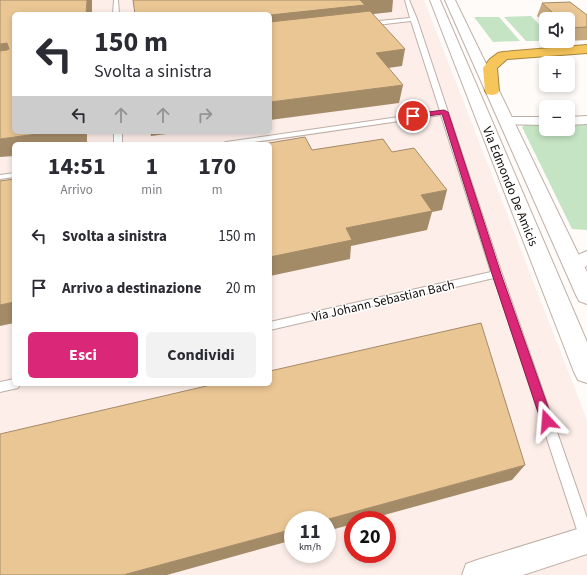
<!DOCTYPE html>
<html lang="it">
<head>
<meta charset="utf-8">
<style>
	:root { --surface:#fff; --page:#f2f2f3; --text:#2b2b33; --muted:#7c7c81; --accent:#db2777 }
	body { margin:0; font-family:"Source Sans 3",sans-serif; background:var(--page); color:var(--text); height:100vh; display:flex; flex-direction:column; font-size:15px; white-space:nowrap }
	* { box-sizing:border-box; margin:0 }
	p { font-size:13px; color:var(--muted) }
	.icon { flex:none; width:22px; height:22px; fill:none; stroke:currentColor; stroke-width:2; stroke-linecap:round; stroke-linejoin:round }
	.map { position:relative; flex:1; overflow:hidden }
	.sheet { position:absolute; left:12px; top:142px; width:260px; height:244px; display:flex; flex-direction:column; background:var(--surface); border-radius:6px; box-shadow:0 2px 6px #0003 }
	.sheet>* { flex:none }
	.guide { position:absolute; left:12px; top:12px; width:260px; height:122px; border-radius:6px; box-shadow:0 2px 6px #0003; background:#fff; color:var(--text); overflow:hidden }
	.tools { position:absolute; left:539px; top:12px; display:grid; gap:8px }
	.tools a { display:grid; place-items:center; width:36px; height:36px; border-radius:6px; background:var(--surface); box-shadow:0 2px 6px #0003; font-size:20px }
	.speed { position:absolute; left:284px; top:511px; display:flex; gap:8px; font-size:20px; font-weight:700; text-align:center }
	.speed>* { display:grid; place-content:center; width:52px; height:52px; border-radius:50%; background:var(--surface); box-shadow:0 2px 6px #0003; line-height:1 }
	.speed small { font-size:10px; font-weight:400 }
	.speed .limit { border:6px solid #d22; background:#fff; color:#111 }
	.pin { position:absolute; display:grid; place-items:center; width:34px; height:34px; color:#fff; margin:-17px; border:2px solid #fff; border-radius:50%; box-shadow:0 1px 4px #0007 }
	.me { position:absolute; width:44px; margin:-22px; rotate:341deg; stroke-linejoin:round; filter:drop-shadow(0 0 3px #0008) }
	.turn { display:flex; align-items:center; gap:14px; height:84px; padding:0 16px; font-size:18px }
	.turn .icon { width:52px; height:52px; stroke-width:2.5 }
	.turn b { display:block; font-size:28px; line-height:34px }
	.lanes { display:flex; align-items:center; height:38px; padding:0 16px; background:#0003; justify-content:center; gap:20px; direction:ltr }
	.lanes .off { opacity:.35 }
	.eta { display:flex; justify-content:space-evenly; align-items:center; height:68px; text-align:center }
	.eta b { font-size:24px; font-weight:700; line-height:28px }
	.cta { display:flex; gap:8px; margin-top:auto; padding:8px 16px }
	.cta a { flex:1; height:46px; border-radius:6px; background:var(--accent); color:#fff; font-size:16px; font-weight:700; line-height:46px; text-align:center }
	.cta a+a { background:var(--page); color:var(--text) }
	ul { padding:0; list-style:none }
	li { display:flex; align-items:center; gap:12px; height:52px; padding:0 16px }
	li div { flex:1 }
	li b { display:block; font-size:15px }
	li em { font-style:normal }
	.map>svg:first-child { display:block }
	.industrial { fill:#fdeee9; fill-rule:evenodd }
	.green { fill:#c4e4c4 }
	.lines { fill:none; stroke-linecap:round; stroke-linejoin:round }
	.service-casing { stroke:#beafa7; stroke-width:2 }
	.minor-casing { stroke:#beafa7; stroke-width:2 }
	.secondary-casing { stroke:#beafa7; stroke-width:2 }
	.motorway-casing { stroke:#a6853d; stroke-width:2 }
	.service { fill:#fff; fill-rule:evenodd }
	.minor { fill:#fff; fill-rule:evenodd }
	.secondary { fill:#fff; fill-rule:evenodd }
	.motorway { fill:#f7c65a; fill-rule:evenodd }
	.wall { fill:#c9aa7f }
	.shaded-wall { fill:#a48b68 }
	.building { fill:#eac694; stroke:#a48b68 }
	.route { fill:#db2777; stroke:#8e194d }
	.labels { text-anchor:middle; stroke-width:3; stroke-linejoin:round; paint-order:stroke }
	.street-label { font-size:13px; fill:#100b08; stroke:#fff }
</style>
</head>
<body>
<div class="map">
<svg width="587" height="575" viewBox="0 0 587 575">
	<rect width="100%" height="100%" fill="#fefbf9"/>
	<path class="industrial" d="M0,0H424L587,420V575H0ZM14,14H270V132H14ZM14,144H270V384H14ZM293,520H327V554H293ZM353,520H387V554H353Z"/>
	<path class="green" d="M531,16L546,31V41H526L504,17Z
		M474,17H499L520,41L493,42Z
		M568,123H587V230L572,229L522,127L525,124H546V129H568Z"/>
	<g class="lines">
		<defs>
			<path id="service" d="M114,0H118L119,14H113Z
				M405,0H409L417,19L502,274L587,518V546L582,544L580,539L494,278L270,330V322L491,272L441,115L241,144H222L226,142L440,111L411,21L368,26L365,24L368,22L410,18Z
				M114,132H122V144H114Z
				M14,173V177L0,179V175Z
				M14,379V384H20L18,388L0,392V382Z"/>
			<path id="minor" d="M587,116V124L568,125V117Z
				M506,117H546V125L501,124L499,121L501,118Z
				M587,251V266L573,272L566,270L563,265L566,260Z
				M587,526V554L523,575H462L466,564L477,560Z"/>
			<path id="secondary" d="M430,0H440L587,342V383L578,380L574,372Z
				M445,0H455L587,272V304L579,301L576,295Z"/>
			<path id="motorway" d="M587,45V53L507,59L497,68L499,91L497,94L492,95L487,94L485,91L483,68L490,59L498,53L503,52Z"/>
		</defs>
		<use href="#service" class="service-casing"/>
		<use href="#minor" class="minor-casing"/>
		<use href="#secondary" class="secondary-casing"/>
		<use href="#motorway" class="motorway-casing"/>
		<use href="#service" class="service"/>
		<use href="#minor" class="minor"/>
		<use href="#secondary" class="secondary"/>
		<use href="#motorway" class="motorway"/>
	</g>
	<path class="wall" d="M542,3L587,15V40L568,41V19H546V24L537,16Z"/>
	<path class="shaded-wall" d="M87,0H92V14H86Z
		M359,0H393L392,12L364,15L270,31V15Z
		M7,43L14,60L0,61V44Z
		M405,49L402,66L374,70L376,53Z
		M403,85L399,103L270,120V102Z
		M52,132H87V144H14V156L0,157V139Z
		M150,132H182L151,136Z
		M447,190L442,210L432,212L427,230L351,246L350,259L270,276V257L346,228L421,195Z
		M14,302V323L0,326V305Z
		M525,465L512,480L366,520H353V524L327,531V520H325Z
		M293,529V540L167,575H123Z"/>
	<path class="building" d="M0,0H87L86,14H14V132H52L0,139V51L7,50L9,49L7,43L0,44Z
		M133,0H360L365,5L270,15V14H135Z
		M570,2L587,15V27L570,28L568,26V19H560L542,3Z
		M370,11L405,49L376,53L403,85L270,102V22Z
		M305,137L312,150L383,139L392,152L414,148L447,190L421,195L432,211L346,228L352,240L270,257V144H263Z
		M14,179V302L0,305V181Z
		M481,323L525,465L325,520H293V529L123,575H0V434L215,384H270V371Z"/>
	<path class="route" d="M444,110L448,112L501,274L553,421L551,425L547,427L543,425L541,421L492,274L442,114L413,118L410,116L413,114Z"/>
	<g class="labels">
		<g class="street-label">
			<text transform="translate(511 186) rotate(68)" y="5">Via Edmondo De Amicis</text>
			<text transform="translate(383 300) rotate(-13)" y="5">Via Johann Sebastian Bach</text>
		</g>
	</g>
</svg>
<div class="tools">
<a><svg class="icon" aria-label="sound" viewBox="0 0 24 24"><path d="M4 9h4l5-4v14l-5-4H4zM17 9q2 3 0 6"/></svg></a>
<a>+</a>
<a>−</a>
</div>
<div class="speed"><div>11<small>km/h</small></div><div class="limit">20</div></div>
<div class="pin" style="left:413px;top:116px;background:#d93025"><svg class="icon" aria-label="arrive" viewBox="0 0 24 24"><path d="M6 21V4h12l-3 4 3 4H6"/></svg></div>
<svg class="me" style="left:547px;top:421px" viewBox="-20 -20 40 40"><path d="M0-17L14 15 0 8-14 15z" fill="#db2777" stroke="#fff" stroke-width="4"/></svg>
<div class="guide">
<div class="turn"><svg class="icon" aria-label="left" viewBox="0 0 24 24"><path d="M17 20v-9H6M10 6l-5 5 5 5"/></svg><div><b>150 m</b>Svolta a sinistra</div></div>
<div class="lanes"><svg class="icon" aria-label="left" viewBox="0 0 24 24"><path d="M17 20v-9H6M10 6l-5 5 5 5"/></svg><svg class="icon off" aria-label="ahead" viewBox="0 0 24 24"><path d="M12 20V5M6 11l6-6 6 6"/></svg><svg class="icon off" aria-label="ahead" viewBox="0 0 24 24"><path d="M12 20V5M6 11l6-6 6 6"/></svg><svg class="icon off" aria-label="right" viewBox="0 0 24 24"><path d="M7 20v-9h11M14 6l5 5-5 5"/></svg></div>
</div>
<section class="sheet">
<div class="eta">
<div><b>14:51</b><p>Arrivo</p></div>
<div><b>1</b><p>min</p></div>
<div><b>170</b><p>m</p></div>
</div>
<ul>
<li><svg class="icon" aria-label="left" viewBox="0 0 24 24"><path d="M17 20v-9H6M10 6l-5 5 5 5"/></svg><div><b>Svolta a sinistra</b></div><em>150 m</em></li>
<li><svg class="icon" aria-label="arrive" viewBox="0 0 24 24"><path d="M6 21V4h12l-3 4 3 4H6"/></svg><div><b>Arrivo a destinazione</b></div><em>20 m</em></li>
</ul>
<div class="cta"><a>Esci</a><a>Condividi</a></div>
</section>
</div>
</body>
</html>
